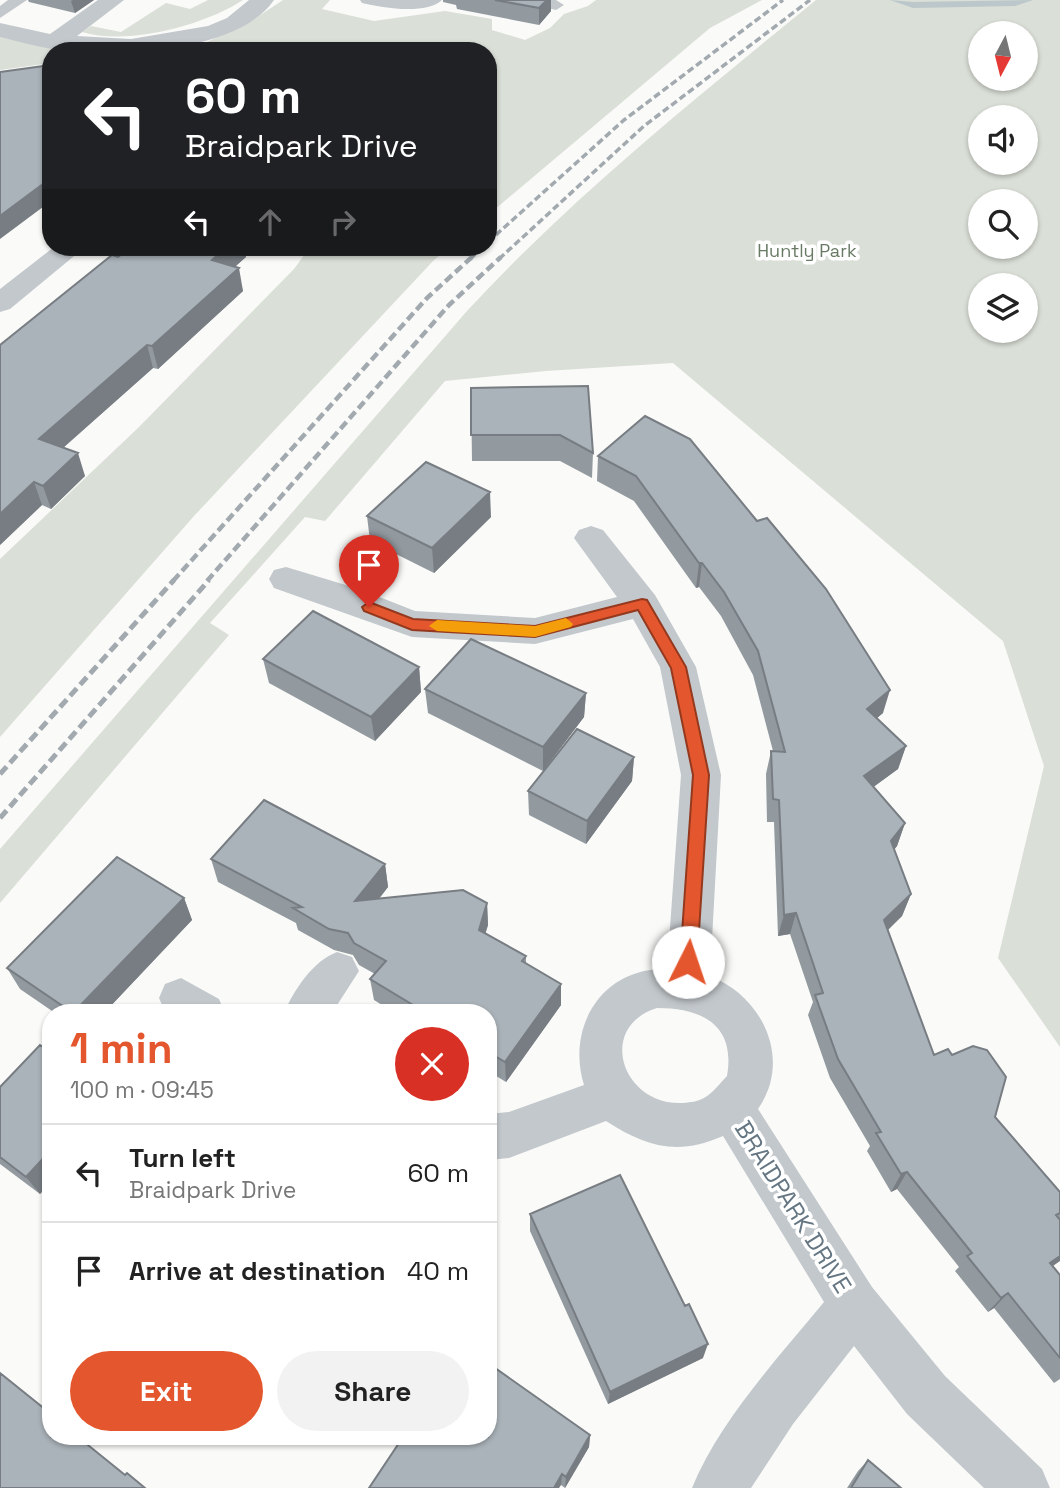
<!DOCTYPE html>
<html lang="en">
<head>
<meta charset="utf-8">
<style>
	:root { --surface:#fff; --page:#f2f2f2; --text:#222; --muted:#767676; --line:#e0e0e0; --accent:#e4572e }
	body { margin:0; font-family:"Space Grotesk",sans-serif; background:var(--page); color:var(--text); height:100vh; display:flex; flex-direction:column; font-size:26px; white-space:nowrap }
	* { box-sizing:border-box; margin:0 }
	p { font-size:23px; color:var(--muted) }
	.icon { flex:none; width:38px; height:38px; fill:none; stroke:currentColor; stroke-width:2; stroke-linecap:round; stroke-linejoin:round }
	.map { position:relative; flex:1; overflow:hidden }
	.sheet { position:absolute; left:42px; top:1004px; width:455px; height:441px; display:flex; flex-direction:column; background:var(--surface); border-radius:28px; box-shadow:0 2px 5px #0004 }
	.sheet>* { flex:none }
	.guide { position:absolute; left:42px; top:42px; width:455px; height:214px; border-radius:28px; box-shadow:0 2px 5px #0004; background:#202124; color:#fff; overflow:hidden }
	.needle { width:46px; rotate:187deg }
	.fabs { position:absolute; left:968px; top:21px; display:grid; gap:14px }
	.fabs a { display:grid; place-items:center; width:70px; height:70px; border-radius:50%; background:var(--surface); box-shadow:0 2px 5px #0004; font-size:35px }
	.pin { position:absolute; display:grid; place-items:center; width:60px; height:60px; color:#fff; margin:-72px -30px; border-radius:50% 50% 50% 0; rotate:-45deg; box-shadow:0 0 7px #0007 }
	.pin .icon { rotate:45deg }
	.me { position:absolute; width:77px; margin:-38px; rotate:4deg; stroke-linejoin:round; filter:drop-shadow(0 0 5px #0008) }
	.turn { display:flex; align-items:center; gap:24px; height:147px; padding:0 28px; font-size:32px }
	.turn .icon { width:91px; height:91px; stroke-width:2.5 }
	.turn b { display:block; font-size:49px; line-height:60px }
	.lanes { display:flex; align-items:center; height:66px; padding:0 28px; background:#0003; justify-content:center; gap:35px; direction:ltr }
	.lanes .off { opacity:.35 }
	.round { display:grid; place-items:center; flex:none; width:74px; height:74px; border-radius:37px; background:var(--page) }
	.head { display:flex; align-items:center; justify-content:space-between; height:119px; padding:0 28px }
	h1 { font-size:42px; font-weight:700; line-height:52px; color:var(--accent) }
	.primary-button { display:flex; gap:14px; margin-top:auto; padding:14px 28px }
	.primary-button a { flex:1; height:80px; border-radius:42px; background:var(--accent); color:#fff; font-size:28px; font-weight:700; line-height:80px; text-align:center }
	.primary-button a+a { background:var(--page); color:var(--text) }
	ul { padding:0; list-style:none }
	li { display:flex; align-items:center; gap:21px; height:98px; padding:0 28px; border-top:2px solid var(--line) }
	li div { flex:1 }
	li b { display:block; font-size:26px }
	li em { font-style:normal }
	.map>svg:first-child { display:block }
	.green { fill:#dadfd7; fill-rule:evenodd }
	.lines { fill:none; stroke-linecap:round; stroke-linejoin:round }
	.stream { fill:#bbc7cb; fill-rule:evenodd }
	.lane { fill:#c3c8cc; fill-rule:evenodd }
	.street { fill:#c3c8cc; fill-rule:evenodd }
	.rail-far2 { stroke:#a2aab0; stroke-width:3.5; stroke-dasharray:7 3.5; stroke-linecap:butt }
	.rail-far1 { stroke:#a2aab0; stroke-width:4.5; stroke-dasharray:9 4.5; stroke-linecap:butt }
	.rail { stroke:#a2aab0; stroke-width:5; stroke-dasharray:10 5; stroke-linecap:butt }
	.wall { fill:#929a9f }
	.shaded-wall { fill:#777d82 }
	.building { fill:#aab3b9; stroke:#777d82; stroke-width:2 }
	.route { fill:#e4572e; stroke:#94391e; stroke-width:2 }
	.slow { fill:#f59e0b }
	.labels { text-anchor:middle; stroke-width:7; stroke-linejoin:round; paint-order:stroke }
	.far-park-label { font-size:18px; fill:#687a64; stroke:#fff }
	.near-street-label { font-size:24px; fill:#657683; stroke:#fff }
</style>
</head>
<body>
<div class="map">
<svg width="1060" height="1488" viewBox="0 0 1060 1488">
	<rect width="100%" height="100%" fill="#fafaf8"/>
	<path class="green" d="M208,0H243C205,25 128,46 82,32L91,26L121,32L166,3L190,9Z
		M283,0H330L322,9L374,21L445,11L492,19V30L525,40L550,28L564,14L588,6L596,0H762L710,28L488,215V51H146L205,43L253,20Z
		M816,0H1060V1047L998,958L1044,766L1003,641L673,363L546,371L445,381L325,521L305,517L210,623L229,635L0,903V849L467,311C572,197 696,98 816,0ZM980,33H1026V79H980ZM980,117H1026V163H980ZM980,201H1026V247H980ZM980,285H1026V331H980Z
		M0,37L68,51H51V63L0,70Z
		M310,247H450L434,260L194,516L0,737V559L139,427L294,269Z"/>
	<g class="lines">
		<path class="stream" d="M890,0L913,2L1033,0L1015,6L913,8Z"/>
		<path class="lane" d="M8,0H27L0,18V6Z
			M360,0H442C427,15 382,8 362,3Z
			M524,0H556L564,5L556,10L526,3Z"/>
		<path class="street" d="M98,0H124L77,36L131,39L208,26L227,18L249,0H274C237,54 111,58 52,49C35,46 17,41 0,37V23L50,34Z
			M54,247H85L10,309L0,312V289Z
			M591,526L603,530L655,595L696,667L721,775L710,976C762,996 793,1059 758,1109L872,1287L945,1376L1042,1469L1050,1488H984L907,1414L854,1346L793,1424L751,1488H692C719,1421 778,1358 824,1302L723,1136C678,1156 646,1147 606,1121L509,1158L488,1160V1114L509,1112L584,1085C566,1027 602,967 667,969L681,775L660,667L633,619L535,644L412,637L274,588L269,579L274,570L286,567L359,589L415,611L535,618L617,597L574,538L579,530ZM657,1008C702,1008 736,1025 727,1076C720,1083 713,1093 704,1098C697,1102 691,1102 683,1103C622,1106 596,1027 657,1008Z
			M337,952L352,957L359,971L332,1013H284C294,990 313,961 337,952Z
			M181,978L219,999L225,1013L165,1012L159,998L165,984Z"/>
		<path class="rail-far2" d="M488,242L624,120L783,0
			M470,259L483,247
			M499,259L644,126L810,0"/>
		<path class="rail-far1" d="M173,581L427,298L472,257
			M207,581L449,305L501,257"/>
		<path class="rail" d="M0,774L174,580
			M0,818L209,580"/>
	</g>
	<path class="wall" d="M28,0H94L75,13L29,2Z
		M443,0H551V11L539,25L457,9L456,5L443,2Z
		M131,247H244L246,257L234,267L243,291L158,369L153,368L63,448L85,476L51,509L42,505L0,545L118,257Z
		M471,388L593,453L592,478L560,461H472Z
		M645,416L883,713L877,718L906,746L898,769L873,787L905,823L897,846L894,850L911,894L902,916L887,930L934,1055L995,1117L1060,1192V1218L1053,1266L1060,1275V1379L1054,1383L994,1308L988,1312L955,1271L959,1267L897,1189L891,1192L867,1151L870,1146L830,1078L808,1015L813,1002L790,934L778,936L774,822H767L766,774L771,751H773L753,675L721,616L699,587L696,588L634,501L597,481L598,456Z
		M367,516L491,517L434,573L370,541Z
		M263,659L419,667L421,692L375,741L269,683Z
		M425,689L586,693L584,717L543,771L428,713Z
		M634,757L632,781L586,844L529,815L528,791Z
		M211,859L385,864L388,887L379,899L487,903L488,925L485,934L526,956V963L561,1005L506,1082L488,1071V1013H395L374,1000L370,979L375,974L359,965L353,955L334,950L298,930L296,923L218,882Z
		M184,898L192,920L104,1013H55L20,989L7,968Z
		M51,1052V1182L40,1194L0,1164V1087Z
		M530,1214L685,1306L703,1358L608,1404L530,1231Z
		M590,1435L589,1447L565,1488L561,1485L403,1437Z
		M868,1460L901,1488H847L858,1471Z"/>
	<path class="shaded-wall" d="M73,0H94L75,13L71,1Z
		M547,0H551V11L539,25V8Z
		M51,178V201L0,239V216Z
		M227,247H244L246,257L217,283L212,260Z
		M239,268L243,291L158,369L152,346Z
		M147,345L153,368L47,462L39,439Z
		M78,453L85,476L51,509L43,486Z
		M34,482L42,505L0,545V514Z
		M490,492L491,517L434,573L432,548Z
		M699,563H702L699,587L696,588Z
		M419,667L421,692L375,741L371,717Z
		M890,690L883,713L860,732L867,709Z
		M586,693L584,717L543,771V747Z
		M906,746L898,769L857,799L864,776Z
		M634,757L632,781L586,844L587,821Z
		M905,823L897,846L882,864L891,841Z
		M385,864L388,887L359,923L355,901Z
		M911,894L902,916L876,942L884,920Z
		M184,898L192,920L104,1013H74Z
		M487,903L488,925L480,951L479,930Z
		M796,913L790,934L778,936L784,915Z
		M561,984V1005L506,1082L505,1062Z
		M51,1150V1182L40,1194L26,1177Z
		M907,1172L897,1189L891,1192L901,1174Z
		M1060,1256V1261L1036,1278L1050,1263Z
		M1008,1293L994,1308L988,1312L1001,1298Z
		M708,1344L703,1358L608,1404L610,1392Z
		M590,1435L589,1447L565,1488L566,1477Z
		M562,1474L561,1485L559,1488H554Z"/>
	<path class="building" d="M495,0H547L539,8Z
		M51,65V178L0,216V72Z
		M131,247H227L212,260L239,268L152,346L147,345L39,439L78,453L43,486L34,482L0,514V345L112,255L118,257Z
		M588,386L593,453L560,435H471V388Z
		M645,416L690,439L757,521L767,518L826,589L890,690L867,709L906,746L864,776L905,823L891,841L911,894L884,920L934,1055L948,1049L952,1055L973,1046L987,1050L1006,1077L995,1117L1060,1192V1213L1056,1215L1060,1220V1256L1050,1263L1060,1275V1358L1008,1293L1001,1298L967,1256L972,1253L907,1172L901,1174L876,1133L881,1132L838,1059L815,995L823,993L796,913L784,915L779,800L773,799L771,751L785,752L758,651L724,592L702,563H699L636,476L598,456Z
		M426,462L490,492L432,548L367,516Z
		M313,611L419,667L371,717L263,659Z
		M471,639L586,693L543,747L425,689Z
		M577,729L634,757L587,821L528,791Z
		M264,800L385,864L355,901L463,890L487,903L479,930L526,956L522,961L561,984L505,1062L488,1052V1013H414L409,1010L413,1005L370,979L386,961L354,943L348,933L329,929L293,908L302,907L211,859Z
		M117,857L184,898L73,1013L7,968Z
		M40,1045L51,1052V1150L26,1177L0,1157V1087Z
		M620,1175L685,1306L689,1304L708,1344L610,1392L530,1214Z
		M488,1363L590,1435L566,1477L562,1474L554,1488H369L403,1437H488Z
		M0,1373L51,1414V1437H78L125,1475L127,1473L145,1488H0Z
		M868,1460L901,1488H851Z"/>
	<path class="route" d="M642,599L647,600L686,667L709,775L697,962L695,967L688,970L682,967L680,962L693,775L671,668L638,610L535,637L412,630L364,611L362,607L369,602L413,619L535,626Z"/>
	<path class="slow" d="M566,618L573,624L571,627L535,637L437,631L429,626L437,620L535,626Z"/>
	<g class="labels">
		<g class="far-park-label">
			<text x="807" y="257">Huntly Park</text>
		</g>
		<g class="near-street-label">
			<text transform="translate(793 1207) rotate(58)" y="8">BRAIDPARK DRIVE</text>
		</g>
	</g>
</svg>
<div class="fabs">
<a><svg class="needle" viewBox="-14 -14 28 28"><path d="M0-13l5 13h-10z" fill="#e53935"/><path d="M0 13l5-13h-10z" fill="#767676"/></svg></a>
<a><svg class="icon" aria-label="sound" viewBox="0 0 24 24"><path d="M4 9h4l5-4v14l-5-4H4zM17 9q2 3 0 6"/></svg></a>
<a><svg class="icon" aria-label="search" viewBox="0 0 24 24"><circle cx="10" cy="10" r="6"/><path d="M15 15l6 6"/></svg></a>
<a><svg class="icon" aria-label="layers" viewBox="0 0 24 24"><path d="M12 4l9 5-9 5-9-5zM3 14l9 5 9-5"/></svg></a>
</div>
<div class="pin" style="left:369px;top:607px;background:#d93025"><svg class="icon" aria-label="arrive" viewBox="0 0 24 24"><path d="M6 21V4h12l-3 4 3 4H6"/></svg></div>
<svg class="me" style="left:688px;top:962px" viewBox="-20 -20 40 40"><circle r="19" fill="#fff"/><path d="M0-13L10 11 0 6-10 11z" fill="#e4572e"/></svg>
<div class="guide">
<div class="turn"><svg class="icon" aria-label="left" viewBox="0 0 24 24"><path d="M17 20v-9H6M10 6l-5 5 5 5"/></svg><div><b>60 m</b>Braidpark Drive</div></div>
<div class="lanes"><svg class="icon" aria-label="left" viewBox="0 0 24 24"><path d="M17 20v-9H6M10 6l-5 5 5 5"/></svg><svg class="icon off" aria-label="ahead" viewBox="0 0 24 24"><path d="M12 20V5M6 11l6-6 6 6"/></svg><svg class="icon off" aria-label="right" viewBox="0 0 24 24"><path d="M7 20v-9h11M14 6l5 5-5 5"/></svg></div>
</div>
<section class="sheet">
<div class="head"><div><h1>1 min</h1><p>100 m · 09:45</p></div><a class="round" style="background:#d93025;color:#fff"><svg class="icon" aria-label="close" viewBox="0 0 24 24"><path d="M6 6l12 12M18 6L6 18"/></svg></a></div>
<ul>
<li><svg class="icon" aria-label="left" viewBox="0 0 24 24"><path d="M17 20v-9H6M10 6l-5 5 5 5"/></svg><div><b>Turn left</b><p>Braidpark Drive</p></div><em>60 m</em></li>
<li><svg class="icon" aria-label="arrive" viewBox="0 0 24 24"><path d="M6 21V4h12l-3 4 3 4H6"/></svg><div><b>Arrive at destination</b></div><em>40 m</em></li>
</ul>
<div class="primary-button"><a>Exit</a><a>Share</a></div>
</section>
</div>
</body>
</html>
